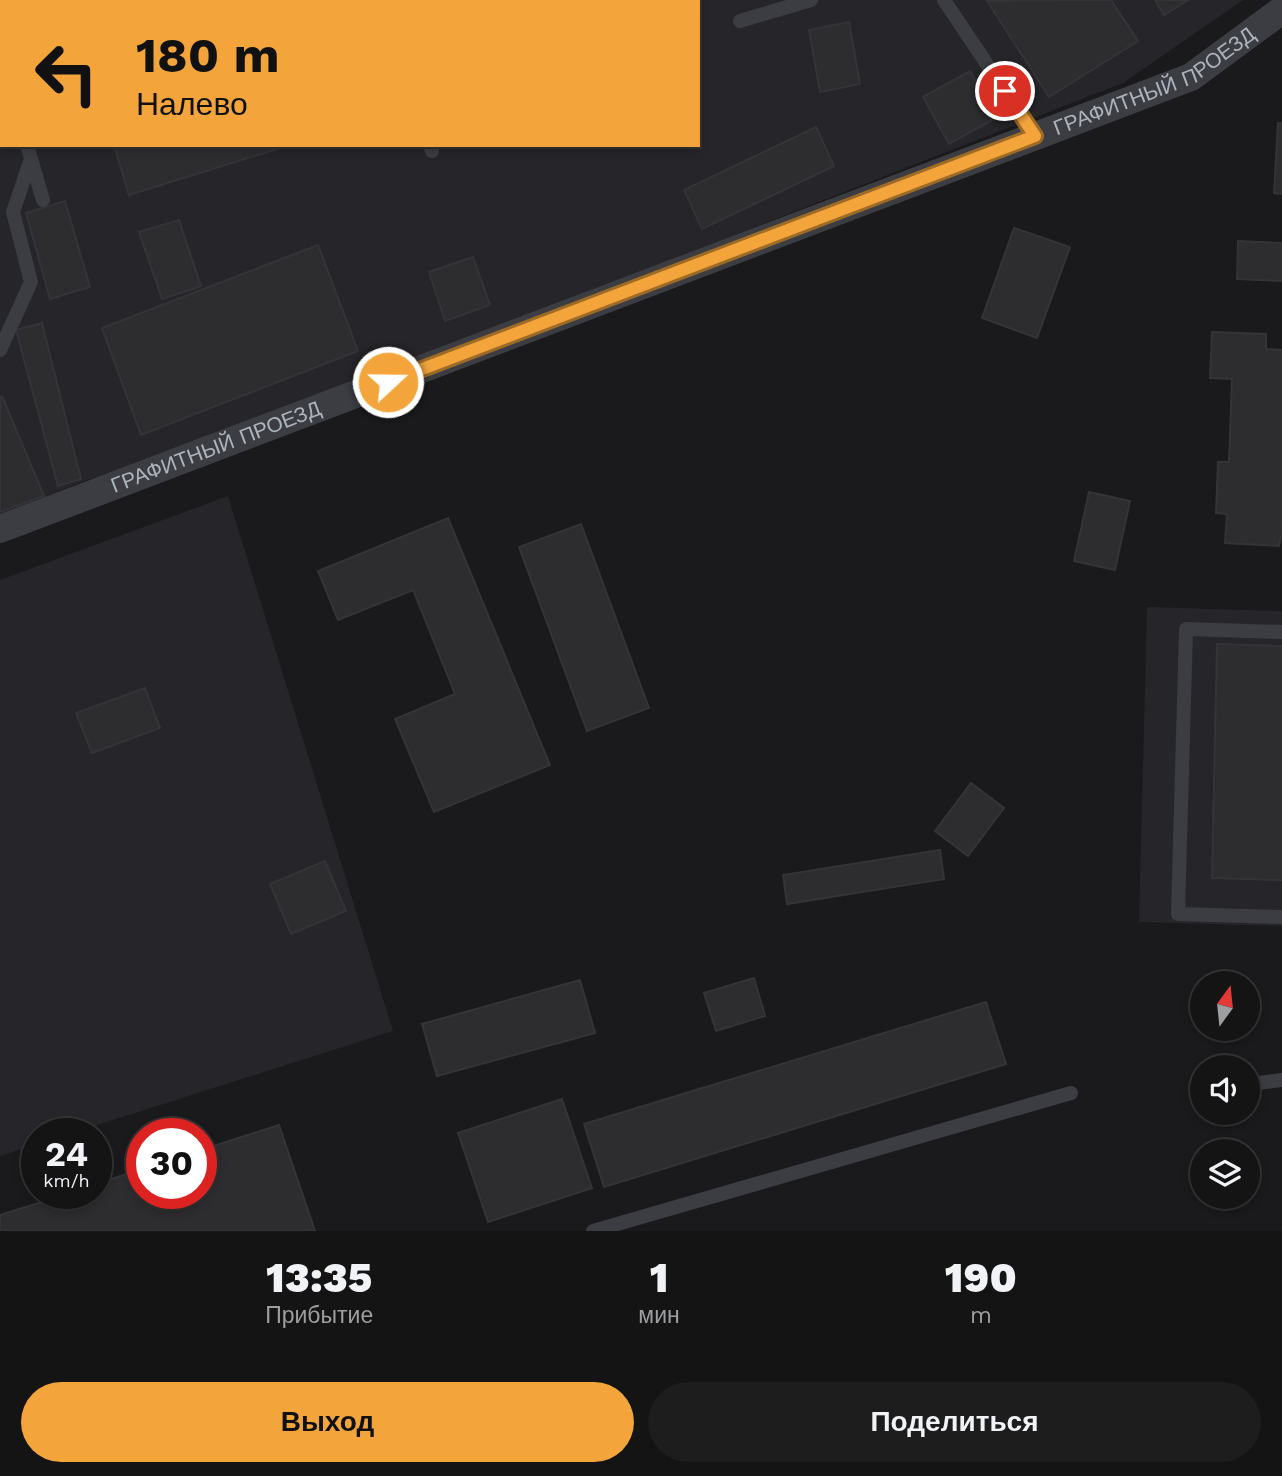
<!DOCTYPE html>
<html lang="ru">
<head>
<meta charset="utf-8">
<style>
	:root { --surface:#141415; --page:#1d1d1e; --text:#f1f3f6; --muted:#9d9ea0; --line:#333334; --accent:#f3a53c }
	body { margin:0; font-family:"Work Sans",sans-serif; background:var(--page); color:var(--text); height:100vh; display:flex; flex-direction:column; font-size:26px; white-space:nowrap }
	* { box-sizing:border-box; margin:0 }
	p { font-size:23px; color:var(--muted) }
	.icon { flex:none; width:38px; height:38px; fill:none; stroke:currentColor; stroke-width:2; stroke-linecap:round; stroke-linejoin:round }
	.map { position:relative; height:1231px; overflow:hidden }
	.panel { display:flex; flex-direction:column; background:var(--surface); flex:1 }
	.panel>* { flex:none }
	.hud { position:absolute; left:0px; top:0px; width:700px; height:147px; box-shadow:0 4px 10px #0003,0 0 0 2px var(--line); background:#f3a53c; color:#111; overflow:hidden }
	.needle { width:46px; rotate:15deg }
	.buttons { position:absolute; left:1190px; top:971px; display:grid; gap:14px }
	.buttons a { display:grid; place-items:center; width:70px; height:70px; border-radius:50%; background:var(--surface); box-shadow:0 4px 10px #0003,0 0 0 2px var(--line); font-size:35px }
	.speed { position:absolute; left:21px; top:1118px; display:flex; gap:14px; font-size:35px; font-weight:700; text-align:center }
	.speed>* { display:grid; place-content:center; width:91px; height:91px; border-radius:50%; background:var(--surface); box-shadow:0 4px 10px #0003,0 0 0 2px var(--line); line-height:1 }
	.speed small { font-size:18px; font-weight:400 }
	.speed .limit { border:10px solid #d22; background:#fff; color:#111 }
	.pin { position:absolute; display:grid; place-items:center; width:60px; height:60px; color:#fff; margin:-30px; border:4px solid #fff; border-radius:50%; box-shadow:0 2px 7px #0007 }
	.me { position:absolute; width:77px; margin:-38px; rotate:69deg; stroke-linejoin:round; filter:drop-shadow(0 0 5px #0008) }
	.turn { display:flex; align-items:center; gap:24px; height:147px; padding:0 21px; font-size:32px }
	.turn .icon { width:91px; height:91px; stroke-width:2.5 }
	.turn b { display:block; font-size:49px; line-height:60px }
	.eta { display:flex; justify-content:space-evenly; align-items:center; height:119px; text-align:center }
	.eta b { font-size:42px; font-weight:800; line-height:49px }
	.action { display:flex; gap:14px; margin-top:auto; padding:14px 21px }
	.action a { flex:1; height:80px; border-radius:42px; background:var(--accent); color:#111; font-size:28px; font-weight:800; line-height:80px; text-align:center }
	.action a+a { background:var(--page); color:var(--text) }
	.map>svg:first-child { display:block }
	.built { fill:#26262a; fill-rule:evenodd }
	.building { fill:#2d2d30; stroke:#343438; stroke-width:2 }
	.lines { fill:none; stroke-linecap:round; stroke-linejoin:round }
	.service { stroke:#3b3d42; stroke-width:14 }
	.minor { stroke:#3b3d42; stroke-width:28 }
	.route-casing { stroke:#9e6b27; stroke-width:18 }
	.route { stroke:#f3a53c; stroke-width:12 }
	.labels { text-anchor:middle; stroke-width:7; stroke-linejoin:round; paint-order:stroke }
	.street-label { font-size:21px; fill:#adb3bc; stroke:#151518 }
</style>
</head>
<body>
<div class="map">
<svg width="1282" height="1231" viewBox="0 0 1282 1231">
	<rect width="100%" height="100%" fill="#1a1a1c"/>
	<path class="built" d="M0,0H1243L1123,83L210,440L87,480L0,515ZM2,2H698V145H2Z
		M228,496L393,1031L69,1134H37V1144L0,1156V580Z
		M1147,607L1282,611V926L1139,922Z"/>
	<path class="building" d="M60,0H193L187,2Z
		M468,0H566V2H463Z
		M1111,0L1138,41L1049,97L987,1Z
		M1155,0H1188L1164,15Z
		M849,22L860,84L820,92L809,30Z
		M970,71L996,118L949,144L923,97Z
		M1278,123H1282V194L1274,193Z
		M816,127L834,166L702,229L684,190Z
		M114,145H290L129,195Z
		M65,201L90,287L50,299L26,213Z
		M179,220L201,286L162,299L139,232Z
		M1014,228L1070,247L1037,338L982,318Z
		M1238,241L1282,243V281L1237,279Z
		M318,245L358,351L141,435L102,328Z
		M473,257L490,305L445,321L429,272Z
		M42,323L81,479L58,486L16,330Z
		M1212,332L1266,334V349L1282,350V532L1279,546L1225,543L1227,514L1216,513L1218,462H1229L1232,379L1210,378Z
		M2,396L44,496L0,512V397Z
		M1089,492L1130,501L1115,570L1074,561Z
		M448,518L550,765L434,812L395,719L455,694L413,590L338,620L318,571Z
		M581,524L649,708L587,731L519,547Z
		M1217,644L1282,646V880L1212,878Z
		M145,688L160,728L92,753L76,713Z
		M971,783L1004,808L968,856L935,831Z
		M940,850L944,879L787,904L783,875Z
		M325,861L346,911L291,934L270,884Z
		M754,978L765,1016L716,1031L704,993Z
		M580,980L595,1033L437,1076L422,1024Z
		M986,1002L1006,1064L604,1187L584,1124Z
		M562,1099L592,1188L488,1222L458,1133Z
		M279,1125L315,1231H0V1215L67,1194H96V1184L142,1169V1194H201V1150Z"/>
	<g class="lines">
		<path class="service" d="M944,0L1035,136
			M401,2V0
			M0,17L2,26
			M740,21L811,0
			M27,145L43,200
			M430,145L432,151
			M0,350L31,282L13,212L30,162
			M1282,632L1186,629L1178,914L1282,917
			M1249,1084L1282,1080
			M593,1231L1071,1093"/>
		<path class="minor" id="s1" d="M0,529L1191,77L1282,10"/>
	</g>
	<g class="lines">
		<defs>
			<path id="route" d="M388,382L1035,136L1005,91"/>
		</defs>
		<use href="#route" class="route-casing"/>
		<use href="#route" class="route"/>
	</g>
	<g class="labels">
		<g class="street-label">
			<text dy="7" stroke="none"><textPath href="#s1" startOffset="1239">ГРАФИТНЫЙ ПРОЕЗД</textPath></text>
			<text dy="7" stroke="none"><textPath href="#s1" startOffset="231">ГРАФИТНЫЙ ПРОЕЗД</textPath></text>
		</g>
	</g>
</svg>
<div class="buttons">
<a><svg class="needle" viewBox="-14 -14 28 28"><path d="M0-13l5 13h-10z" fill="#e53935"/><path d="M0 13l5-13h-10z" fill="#9d9ea0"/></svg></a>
<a><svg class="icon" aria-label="sound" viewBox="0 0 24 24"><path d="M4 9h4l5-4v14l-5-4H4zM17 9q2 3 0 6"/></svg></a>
<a><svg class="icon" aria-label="layers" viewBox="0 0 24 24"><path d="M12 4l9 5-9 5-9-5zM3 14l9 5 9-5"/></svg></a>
</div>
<div class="speed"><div>24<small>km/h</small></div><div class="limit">30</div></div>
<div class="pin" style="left:1005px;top:91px;background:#d93025"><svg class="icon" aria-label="arrive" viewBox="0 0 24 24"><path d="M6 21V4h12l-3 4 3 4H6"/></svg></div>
<svg class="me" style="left:388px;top:382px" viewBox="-20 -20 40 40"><circle r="17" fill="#f3a53c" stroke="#fff" stroke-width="3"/><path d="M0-11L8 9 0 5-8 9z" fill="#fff"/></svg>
<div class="hud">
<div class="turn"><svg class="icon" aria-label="left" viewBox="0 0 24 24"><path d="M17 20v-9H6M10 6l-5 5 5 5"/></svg><div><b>180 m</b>Налево</div></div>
</div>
</div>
<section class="panel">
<div class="eta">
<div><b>13:35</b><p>Прибытие</p></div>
<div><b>1</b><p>мин</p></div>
<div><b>190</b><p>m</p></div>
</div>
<div class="action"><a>Выход</a><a>Поделиться</a></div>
</section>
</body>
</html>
